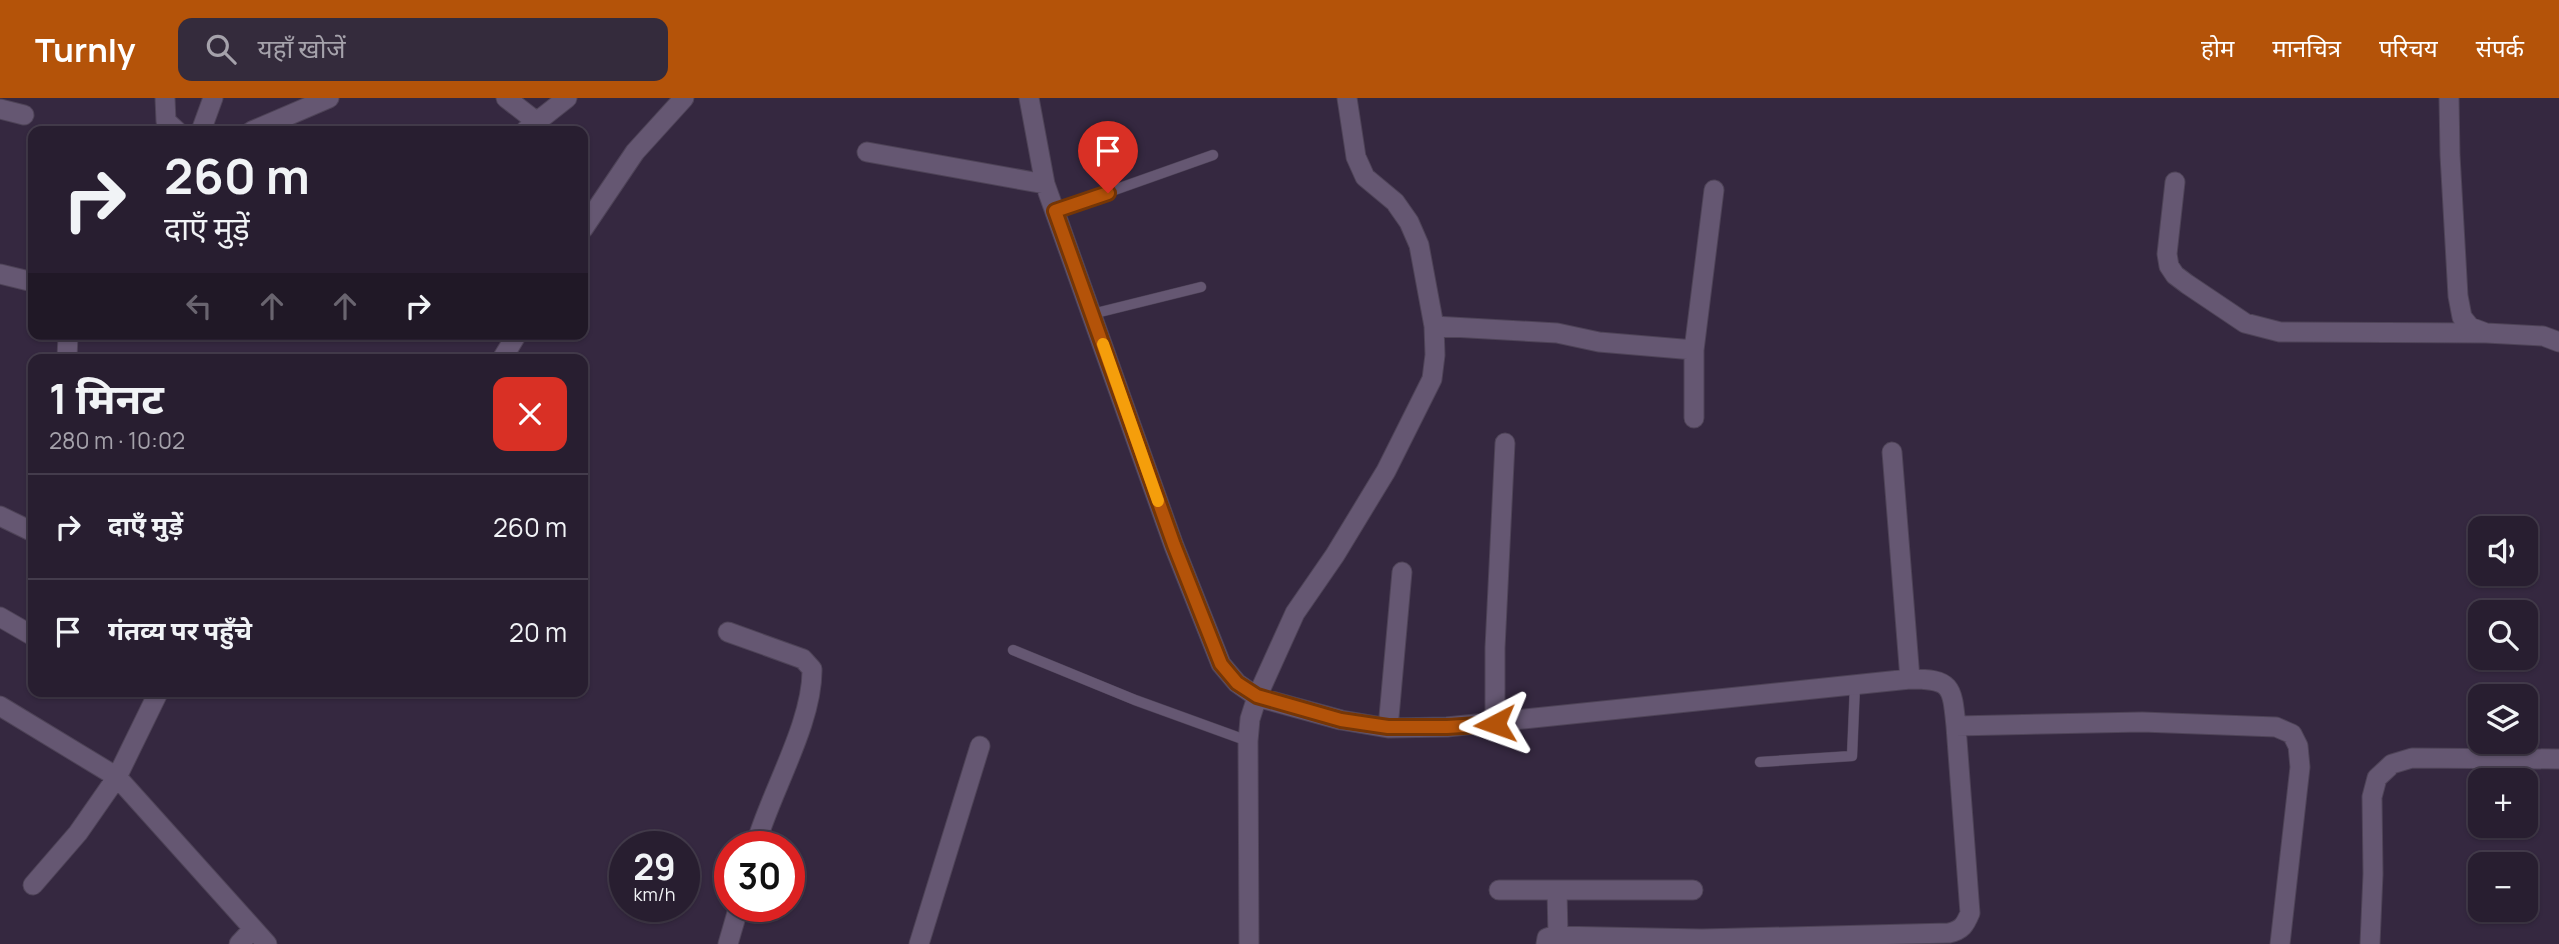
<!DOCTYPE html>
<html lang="hi">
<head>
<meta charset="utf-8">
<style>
	:root { --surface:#281e30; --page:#342b3c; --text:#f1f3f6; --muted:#a5a2ab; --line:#443c4c; --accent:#b45309 }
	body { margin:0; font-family:Manrope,"Noto Sans Devanagari",sans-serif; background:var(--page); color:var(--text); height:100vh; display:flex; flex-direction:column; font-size:26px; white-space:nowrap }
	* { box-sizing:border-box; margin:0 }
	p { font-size:23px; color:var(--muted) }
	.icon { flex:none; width:38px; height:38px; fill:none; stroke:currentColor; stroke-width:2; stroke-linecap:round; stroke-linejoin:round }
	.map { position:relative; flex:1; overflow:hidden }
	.sheet { position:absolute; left:28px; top:256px; width:560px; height:343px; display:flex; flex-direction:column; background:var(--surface); border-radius:14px; box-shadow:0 2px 5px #0004,0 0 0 2px var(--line) }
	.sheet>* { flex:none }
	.guide { position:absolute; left:28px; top:28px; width:560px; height:214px; border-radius:14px; box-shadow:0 2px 5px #0004,0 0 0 2px var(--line); background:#281e30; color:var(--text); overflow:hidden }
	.controls { position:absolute; left:2468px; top:418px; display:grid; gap:14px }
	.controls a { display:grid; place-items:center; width:70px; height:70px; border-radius:14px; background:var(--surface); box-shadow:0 2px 5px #0004,0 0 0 2px var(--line); font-size:35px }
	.speed { position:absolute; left:609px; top:733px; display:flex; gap:14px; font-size:35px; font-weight:700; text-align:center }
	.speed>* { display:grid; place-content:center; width:91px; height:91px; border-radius:50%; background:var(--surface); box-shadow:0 2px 5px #0004,0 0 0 2px var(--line); line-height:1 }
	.speed small { font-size:18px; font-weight:400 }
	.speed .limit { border:10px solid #d22; background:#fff; color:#111 }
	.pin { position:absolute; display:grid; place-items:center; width:60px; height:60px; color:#fff; margin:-72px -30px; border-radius:50% 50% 50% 0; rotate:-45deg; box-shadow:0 0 7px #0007 }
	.pin .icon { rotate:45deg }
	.me { position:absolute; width:77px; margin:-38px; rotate:266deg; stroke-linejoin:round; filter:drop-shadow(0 0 5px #0008) }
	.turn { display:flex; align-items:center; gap:24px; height:147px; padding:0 21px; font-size:32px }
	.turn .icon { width:91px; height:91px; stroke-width:2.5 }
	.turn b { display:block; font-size:49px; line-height:60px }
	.lanes { display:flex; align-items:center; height:66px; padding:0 21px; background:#0003; justify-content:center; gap:35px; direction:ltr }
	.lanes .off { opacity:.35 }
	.round { display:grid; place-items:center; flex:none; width:74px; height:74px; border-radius:14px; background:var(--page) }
	.headline { display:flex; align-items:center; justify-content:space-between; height:119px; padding:0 21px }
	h1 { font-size:42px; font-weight:700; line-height:52px }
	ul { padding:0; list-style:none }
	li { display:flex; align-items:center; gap:21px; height:105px; padding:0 21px; border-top:2px solid var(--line) }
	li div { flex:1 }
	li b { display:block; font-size:26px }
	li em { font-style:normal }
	header { display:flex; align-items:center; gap:42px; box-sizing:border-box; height:98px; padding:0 35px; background:var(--accent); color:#fff }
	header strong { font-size:33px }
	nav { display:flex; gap:38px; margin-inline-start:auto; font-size:24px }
	.search { width:490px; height:63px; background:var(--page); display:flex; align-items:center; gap:18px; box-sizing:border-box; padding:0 24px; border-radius:14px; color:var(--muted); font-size:26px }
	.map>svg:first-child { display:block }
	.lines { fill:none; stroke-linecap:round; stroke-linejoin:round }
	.lane-casing { stroke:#4e4357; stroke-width:11 }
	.street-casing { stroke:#4e4357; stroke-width:21 }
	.lane { stroke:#655772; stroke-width:10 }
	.street { stroke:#655772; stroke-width:19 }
	.route-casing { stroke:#753606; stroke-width:18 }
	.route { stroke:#b45309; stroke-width:12 }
	.slow { stroke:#f59e0b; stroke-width:12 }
</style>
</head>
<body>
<header>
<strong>Turnly</strong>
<div class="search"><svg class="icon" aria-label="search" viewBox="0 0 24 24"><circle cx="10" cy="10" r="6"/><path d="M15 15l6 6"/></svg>यहाँ खोजें</div>
<nav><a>होम</a><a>मानचित्र</a><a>परिचय</a><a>संपर्क</a></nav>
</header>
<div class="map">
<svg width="2559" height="846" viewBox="0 0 2559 846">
	<rect width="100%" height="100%" fill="#352840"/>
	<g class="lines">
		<defs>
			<path id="lane" d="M1055,113L1213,57
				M1092,216L1201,189
				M1013,552L1135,602L1248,643
				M1760,664L1852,658L1855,587"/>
			<path id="street" d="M165,0L166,23L177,33
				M506,0L537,24
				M1029,0L1045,86L1174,448L1221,566L1237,585L1257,599L1341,622L1388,630L1447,629L1910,581C1952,581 1952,588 1956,628L1970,815C1965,827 1962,832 1949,835L1702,841L1553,838L1547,840L1546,846
				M2449,0L2450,57L2458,198L2462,219L2470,229L2486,235L2543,238L2559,244
				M0,11L24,17
				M201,33L213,0
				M252,33L329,0
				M525,33L567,0
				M867,54L1045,86
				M2175,84L2167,156L2169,168L2175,177L2187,186L2245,225L2280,234L2486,235
				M583,131L635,54L684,0
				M0,176L33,184
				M1434,228L1557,235L1599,244L1694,252
				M67,261L68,236
				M502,261L517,236
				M1694,320V252L1714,92
				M1892,354L1910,581
				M0,418L33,434
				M0,519L33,538
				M728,534L803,561L812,571C813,625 770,695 755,749
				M159,593L117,679L267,846
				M0,608L117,679L78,735L33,787
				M1495,626V550L1505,345
				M1956,628L2142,624L2276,629L2292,636L2298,648L2300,669L2280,846
				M1388,630L1402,474
				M1499,792H1693
				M1557,792L1558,838
				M239,846L253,831
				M728,846L739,808
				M919,846L980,648
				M1249,846L1248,643L1250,621L1257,599L1295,515L1335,457L1386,373L1432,281L1435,257L1434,228L1419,147L1409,124L1395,104L1365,79L1356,59L1347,0
				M2370,846L2373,776L2372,699L2377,680L2392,666L2412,660L2559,661"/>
		</defs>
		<use href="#lane" class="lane-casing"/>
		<use href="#street" class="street-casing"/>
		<use href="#lane" class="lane"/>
		<use href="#street" class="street"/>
	</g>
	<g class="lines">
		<defs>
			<path id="route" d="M1108,95L1055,113L1174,447L1221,566L1237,585L1257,598L1341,622L1388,629H1447L1495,626"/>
		</defs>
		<use href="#route" class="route-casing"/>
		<use href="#route" class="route"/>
		<path class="slow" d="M1103,246L1158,403"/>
	</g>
</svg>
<div class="controls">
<a><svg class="icon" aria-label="sound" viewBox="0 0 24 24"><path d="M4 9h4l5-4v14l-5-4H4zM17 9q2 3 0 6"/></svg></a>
<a><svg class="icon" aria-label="search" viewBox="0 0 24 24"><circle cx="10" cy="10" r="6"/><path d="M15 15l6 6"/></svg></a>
<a><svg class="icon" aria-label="layers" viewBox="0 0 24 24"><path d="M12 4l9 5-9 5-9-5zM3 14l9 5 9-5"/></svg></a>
<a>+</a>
<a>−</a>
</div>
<div class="speed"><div>29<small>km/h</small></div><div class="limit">30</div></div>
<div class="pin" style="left:1108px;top:95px;background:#d93025"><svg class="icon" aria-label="arrive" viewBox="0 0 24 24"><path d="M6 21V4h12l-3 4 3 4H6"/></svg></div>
<svg class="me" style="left:1495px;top:626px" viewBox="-20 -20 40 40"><path d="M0-17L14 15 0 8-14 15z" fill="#b45309" stroke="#fff" stroke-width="4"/></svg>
<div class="guide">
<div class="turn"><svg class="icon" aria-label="right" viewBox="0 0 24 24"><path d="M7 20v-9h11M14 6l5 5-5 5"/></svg><div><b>260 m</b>दाएँ मुड़ें</div></div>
<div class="lanes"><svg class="icon off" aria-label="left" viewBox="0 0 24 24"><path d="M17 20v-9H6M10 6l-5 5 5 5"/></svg><svg class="icon off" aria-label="ahead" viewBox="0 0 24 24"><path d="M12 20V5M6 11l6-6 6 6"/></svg><svg class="icon off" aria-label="ahead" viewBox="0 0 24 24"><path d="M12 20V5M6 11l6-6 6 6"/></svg><svg class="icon" aria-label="right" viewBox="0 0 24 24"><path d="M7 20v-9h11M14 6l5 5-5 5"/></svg></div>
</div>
<section class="sheet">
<div class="headline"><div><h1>1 मिनट</h1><p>280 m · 10:02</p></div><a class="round" style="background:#d93025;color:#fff"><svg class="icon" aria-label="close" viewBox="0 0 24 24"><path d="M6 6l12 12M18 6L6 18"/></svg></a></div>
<ul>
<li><svg class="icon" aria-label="right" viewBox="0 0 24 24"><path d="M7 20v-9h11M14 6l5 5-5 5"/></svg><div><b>दाएँ मुड़ें</b></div><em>260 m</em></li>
<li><svg class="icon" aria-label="arrive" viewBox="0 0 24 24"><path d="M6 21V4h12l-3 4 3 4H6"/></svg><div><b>गंतव्य पर पहुँचे</b></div><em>20 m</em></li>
</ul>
</section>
</div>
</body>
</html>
